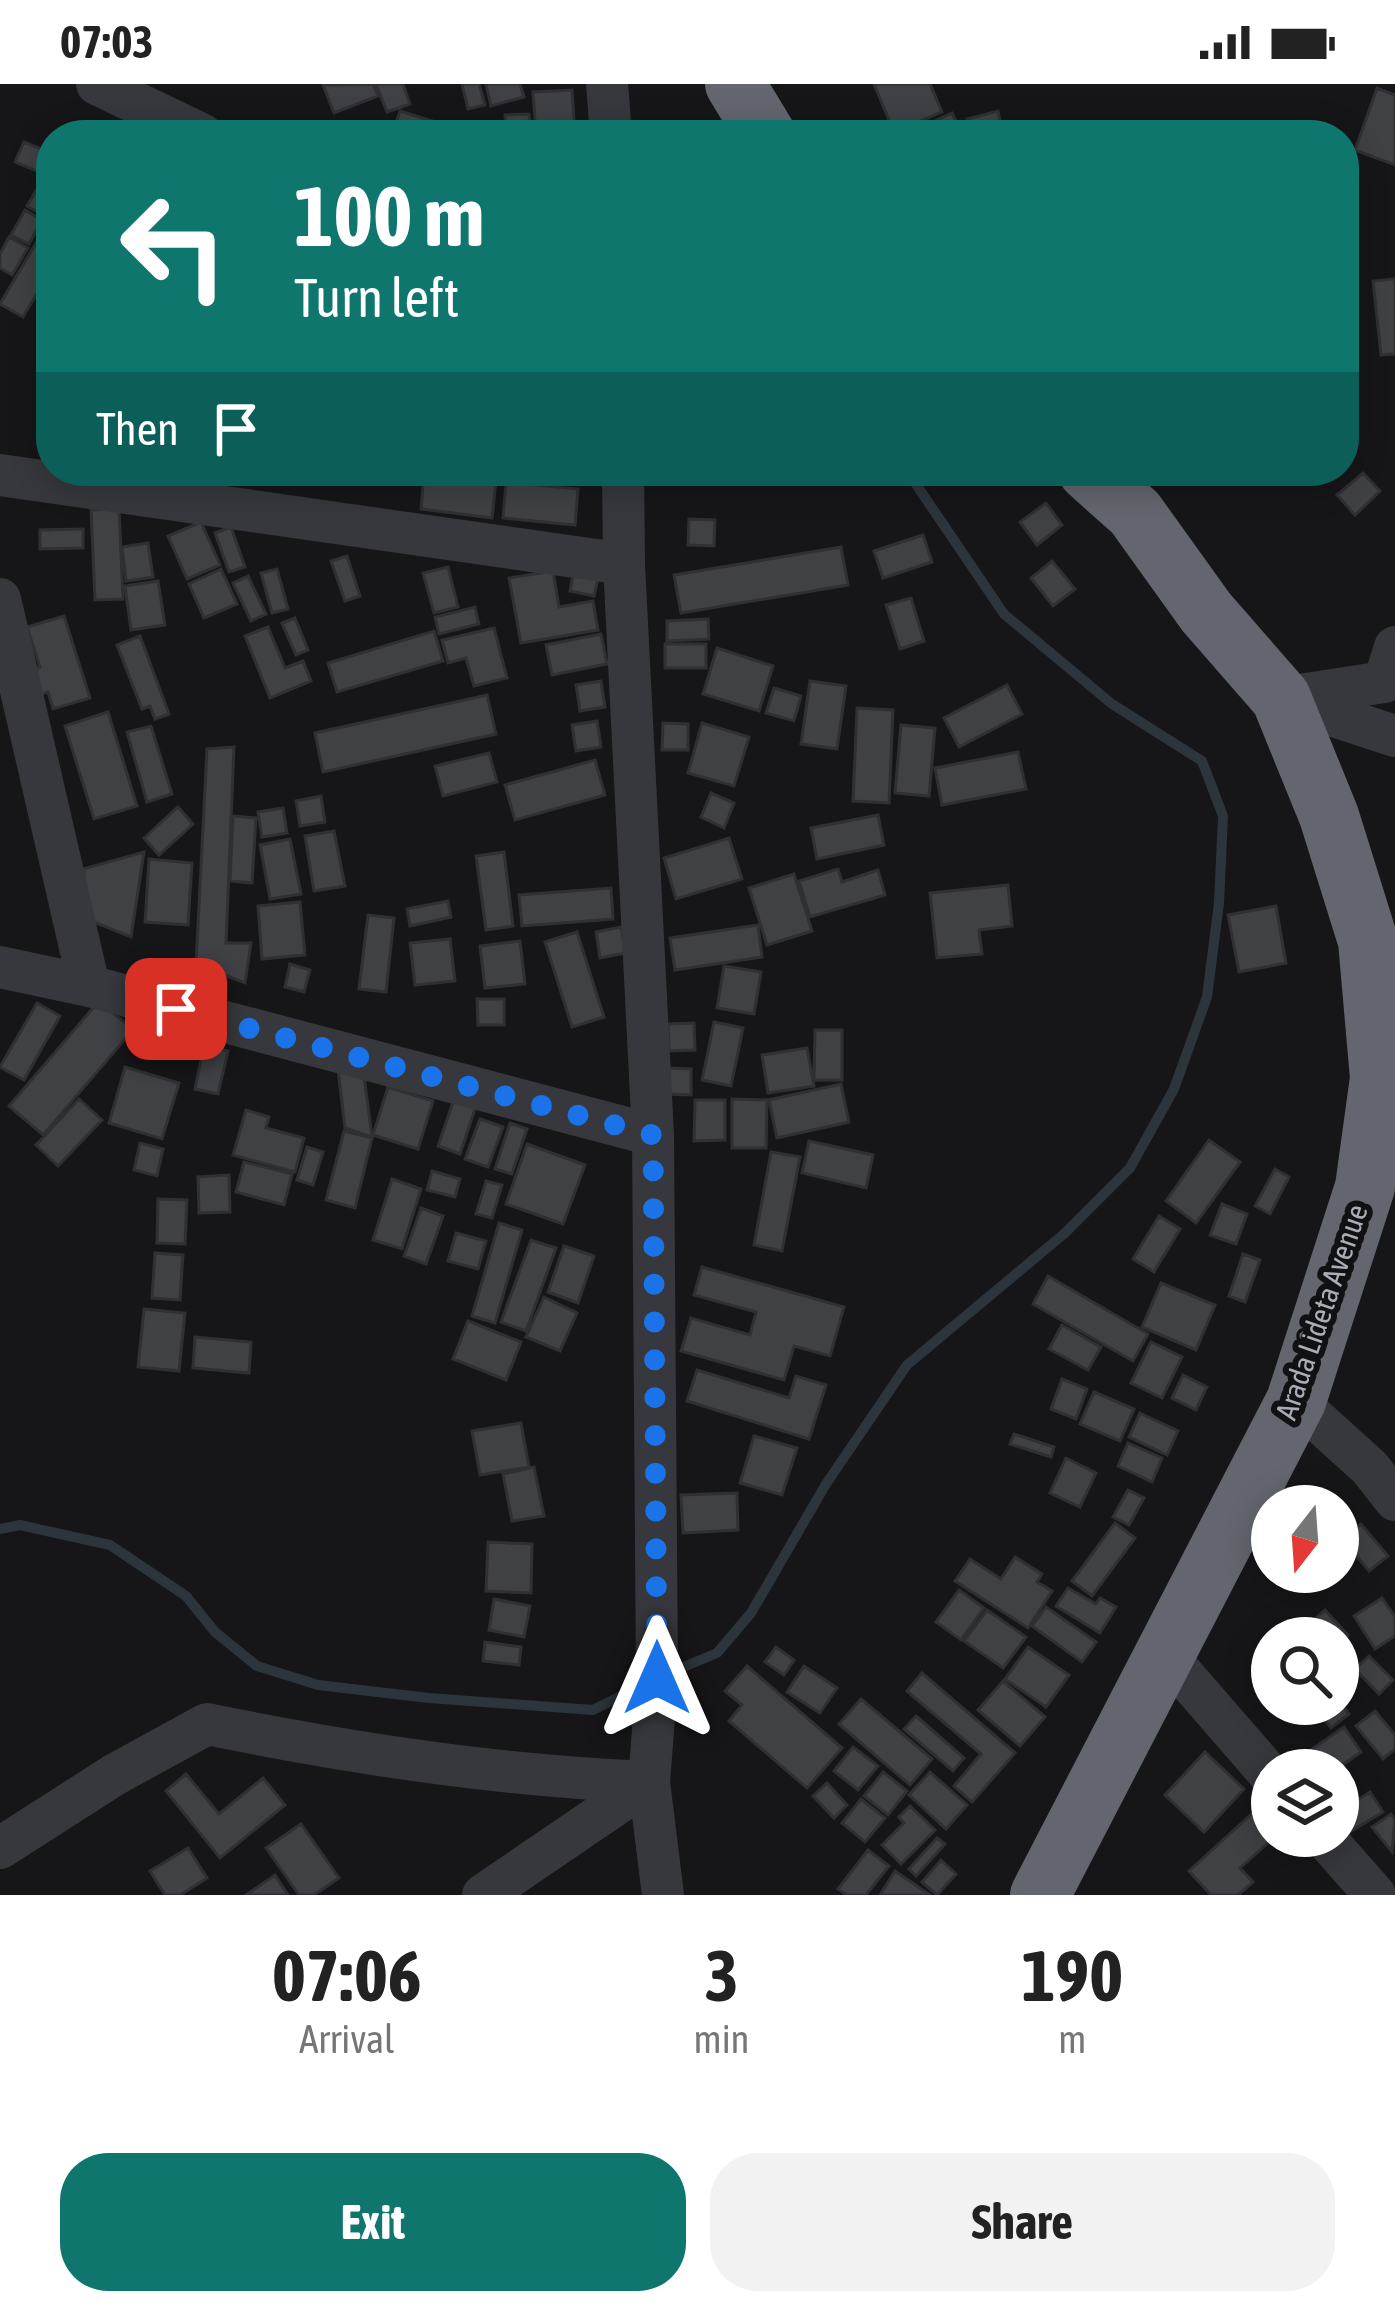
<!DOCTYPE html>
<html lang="en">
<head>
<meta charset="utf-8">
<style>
	:root { --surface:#fff; --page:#f2f2f2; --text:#222; --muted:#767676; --accent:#0f766e }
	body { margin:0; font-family:"Asap Condensed",sans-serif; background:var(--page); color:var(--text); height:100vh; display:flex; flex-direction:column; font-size:45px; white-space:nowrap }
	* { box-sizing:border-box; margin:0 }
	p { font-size:39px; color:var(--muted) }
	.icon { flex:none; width:66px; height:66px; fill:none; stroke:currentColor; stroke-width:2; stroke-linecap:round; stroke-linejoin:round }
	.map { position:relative; height:1811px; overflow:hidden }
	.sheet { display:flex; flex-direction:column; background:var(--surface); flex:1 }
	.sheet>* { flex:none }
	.top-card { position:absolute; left:36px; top:36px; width:1323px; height:366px; border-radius:48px; box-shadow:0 6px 30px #0003; background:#0f766e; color:#fff; overflow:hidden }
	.needle { width:78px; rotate:197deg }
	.buttons { position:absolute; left:1251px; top:1401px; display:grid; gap:24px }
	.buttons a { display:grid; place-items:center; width:108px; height:108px; border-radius:50%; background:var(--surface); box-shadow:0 6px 30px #0003; font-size:60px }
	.pin { position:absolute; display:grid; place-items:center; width:102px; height:102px; color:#fff; margin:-51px; border-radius:24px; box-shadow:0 6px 18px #0006 }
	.me { position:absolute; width:132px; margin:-66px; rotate:0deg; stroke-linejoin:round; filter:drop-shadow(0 0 9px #0008) }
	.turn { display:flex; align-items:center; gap:42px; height:252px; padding:0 60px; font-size:54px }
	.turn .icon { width:156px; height:156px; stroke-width:2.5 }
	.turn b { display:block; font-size:84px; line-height:102px }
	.then { display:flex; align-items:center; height:114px; padding:0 60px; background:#0003; gap:24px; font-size:45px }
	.eta { display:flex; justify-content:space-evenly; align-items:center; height:204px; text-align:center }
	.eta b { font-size:72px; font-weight:700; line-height:84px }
	.cta { display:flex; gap:24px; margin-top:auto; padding:24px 60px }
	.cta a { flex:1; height:138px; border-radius:48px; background:var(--accent); color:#fff; font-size:48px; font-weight:700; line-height:138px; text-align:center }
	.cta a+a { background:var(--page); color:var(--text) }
	.status { display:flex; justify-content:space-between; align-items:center; height:84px; padding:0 60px; background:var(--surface); direction:ltr }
	.status svg { height:33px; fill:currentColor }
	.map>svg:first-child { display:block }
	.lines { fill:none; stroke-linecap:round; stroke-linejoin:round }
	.stream { stroke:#2c353c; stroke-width:10 }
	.building { fill:#404145; stroke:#303034; stroke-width:3 }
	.minor { stroke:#37383d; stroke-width:42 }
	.highway { stroke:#63666e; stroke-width:60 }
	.route { stroke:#1a73e8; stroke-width:21; stroke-dasharray:0 37.8 }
	.labels { text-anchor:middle; stroke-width:12; stroke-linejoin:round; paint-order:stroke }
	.street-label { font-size:30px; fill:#a8adb8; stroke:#111113 }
</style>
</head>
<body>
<div class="status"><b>07:03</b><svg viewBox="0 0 49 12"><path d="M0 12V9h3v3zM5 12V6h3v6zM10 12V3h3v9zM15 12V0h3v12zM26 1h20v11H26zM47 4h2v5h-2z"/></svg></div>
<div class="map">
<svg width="1395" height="1811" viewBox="0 0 1395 1811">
	<rect width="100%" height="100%" fill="#161618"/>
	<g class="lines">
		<path class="stream" d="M0,1445L20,1441L110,1461L186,1512L215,1548L257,1582L318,1601L429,1614L593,1626L647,1599
			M669,1589L717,1569L751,1529L826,1400L907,1281L1065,1149L1130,1084L1174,1005L1207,913L1219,819L1223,732L1202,677L1112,620L1004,530L907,387"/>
	</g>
	<path class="building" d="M373,0L378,12L334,29L323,1Z
		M376,0H403L410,20L387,28Z
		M462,0H479L485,21L468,25Z
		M486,0H520L524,13L491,22Z
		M874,0H930L942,28L894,48Z
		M1377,4L1395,11V81L1355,66Z
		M572,6L575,50L536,51L533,8Z
		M400,27L439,39L435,51H392Z
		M998,27L1002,47L971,51L967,35Z
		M952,29L963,51H904Z
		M529,30L531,49L506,51L505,31Z
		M24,58L51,69V93L15,78Z
		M44,93L51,96V123L46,133L27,122Z
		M25,126L42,136L29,160L11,151Z
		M46,142L51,145V186L23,233L0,220Z
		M9,153L28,164L12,191L0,184V170Z
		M1395,195V270L1381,271L1373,197Z
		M1363,389L1380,407L1355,431L1337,411Z
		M424,390L496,398L492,434L421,425Z
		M506,398L578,405L575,441L503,434Z
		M1046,419L1062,441L1037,461L1020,438Z
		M119,425L123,515L95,516L91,426Z
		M689,435L715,436L714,462L688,461Z
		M201,438L220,481L187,495L168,452Z
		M231,443L245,483L229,488L215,449Z
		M83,445V464L40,465V446Z
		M923,451L932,478L883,494L874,467Z
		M148,459L153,493L126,497L122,463Z
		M841,463L848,501L681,529L674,491Z
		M347,472L360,512L345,517L331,477Z
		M1052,477L1075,505L1053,522L1031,494Z
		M575,481L600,486L594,512L570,507Z
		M448,483L458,523L434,529L423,489Z
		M221,485L237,520L204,534L189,500Z
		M277,485L288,525L272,529L261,489Z
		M553,487L559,523L593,517L598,546L521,559L509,494Z
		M248,492L266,530L251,537L233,499Z
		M158,497L165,541L131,546L125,502Z
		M911,514L924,557L900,565L886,521Z
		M475,523L479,540L439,550L435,533Z
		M64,532L90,614L53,625L48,608L33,613L25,588L40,583L27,543Z
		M295,534L308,566L296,571L282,539Z
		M708,535L709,555L667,557V537Z
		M268,543L285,584L303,577L311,597L270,614L245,552Z
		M494,544L507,594L474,602L466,574L448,579L442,556Z
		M434,547L443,577L337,608L328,579Z
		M601,550L607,580L552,591L546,561Z
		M140,552L169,630L155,635L150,622L142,625L117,561Z
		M665,560H706V584H665Z
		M717,564L773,582L759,627L703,610Z
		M601,597L605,623L580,627L576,601Z
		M810,597L846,602L837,665L801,660Z
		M1007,601L1022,630L959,663L944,634Z
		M774,604L801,612L794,637L766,629Z
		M487,611L496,650L323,688L315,649Z
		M857,624L893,626L889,719L853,717Z
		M108,628L137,722L94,735L65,642Z
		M597,637L601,663L576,667L572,641Z
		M663,639L688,640V666H662Z
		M702,639L749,653L734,702L688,689Z
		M901,641L935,644L929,712L895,709Z
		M151,642L172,710L147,718L127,648Z
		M234,663L226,859H251L245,899L196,880L207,665Z
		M1018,668L1026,705L942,721L935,684Z
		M489,669L497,698L443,712L435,682Z
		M595,676L605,711L515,736L505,701Z
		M711,709L734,719L724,744L701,733Z
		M321,712L325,738L300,742L296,717Z
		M178,723L193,740L159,771L144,754Z
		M283,724L287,749L262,753L258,728Z
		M878,731L884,761L817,775L811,744Z
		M233,732L256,734L252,799L230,797Z
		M334,747L345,802L314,807L305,752Z
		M729,754L742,795L676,815L664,774Z
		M290,755L301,810L270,815L260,761Z
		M144,768L131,853L91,837L83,785Z
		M504,768L513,842L486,846L476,772Z
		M149,775L192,779L188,841L145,838Z
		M838,785L842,798L878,786L885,811L810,833L799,797Z
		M794,790L812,847L767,861L749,804Z
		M1008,801L1012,842L979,846L982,870L937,874L930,809Z
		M611,804L613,835L522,842L519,811Z
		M448,817L451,833L410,842L407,825Z
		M300,818L305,871L262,875L258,822Z
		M1276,822L1286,879L1239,888L1228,831Z
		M368,831L394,834L386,908L359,905Z
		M758,841L762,873L675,886L670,854Z
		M621,843L626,869L600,874L596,848Z
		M577,848L604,933L572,943L545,858Z
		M450,855L455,897L415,901L410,859Z
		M520,857L525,900L485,904L480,862Z
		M290,880L310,886L304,908L285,903Z
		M724,882L761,888L754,930L717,924Z
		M477,915H504V941H478Z
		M99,917L133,946L43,1051L9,1022Z
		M37,919L60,932L24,996L0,983Z
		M714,938L743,944L731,1002L702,996Z
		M694,939L695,966L669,967L668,940Z
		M143,943L161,949L154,972L136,967Z
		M815,946H842V996H814Z
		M204,961L228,967L218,1010L195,1005Z
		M807,964L814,1002L768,1009L762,971Z
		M125,983L179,999L162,1055L109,1039Z
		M363,984L372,1053L345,1044L338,986Z
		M666,984L691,985V1011L665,1010Z
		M841,1000L849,1038L777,1054L769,1016Z
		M388,1003L433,1017L418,1065L373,1051Z
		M79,1015L102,1036L58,1082L36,1061Z
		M454,1015L476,1022L460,1070L438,1062Z
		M732,1015L767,1016L766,1064H732Z
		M695,1016H725V1056L694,1057Z
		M246,1026L269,1033L266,1044L304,1054L295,1088L233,1071Z
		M480,1035L503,1043L488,1083L465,1075Z
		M510,1039L527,1045L512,1090L495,1085Z
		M344,1047L372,1054L355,1124L326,1116Z
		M1209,1056L1240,1078L1196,1139L1166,1117Z
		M809,1057L873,1071L866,1104L802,1089Z
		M140,1059L163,1065L157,1092L134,1086Z
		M527,1060L585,1081L563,1140L506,1120Z
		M307,1063L323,1068L313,1101L297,1096Z
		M771,1068L800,1073L782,1167L754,1161Z
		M244,1078L292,1090L284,1121L236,1108Z
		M1275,1085L1289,1093L1270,1130L1255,1122Z
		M432,1087L460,1095L455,1113L427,1106Z
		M229,1091L230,1128L199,1129L198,1093Z
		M392,1095L421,1105L402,1165L373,1156Z
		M486,1097L502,1101L492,1134L476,1130Z
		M158,1115L187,1116L185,1160L157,1159Z
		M1222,1120L1247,1130L1236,1160L1210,1151Z
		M421,1124L443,1132L426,1180L404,1172Z
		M1159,1132L1180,1145L1154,1188L1133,1175Z
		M499,1139L522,1146L495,1239L472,1232Z
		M456,1149L486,1157L478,1185L448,1177Z
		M531,1156L556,1164L526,1247L501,1238Z
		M564,1162L594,1172L578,1219L548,1208Z
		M155,1169L183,1171L180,1216L152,1214Z
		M1243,1170L1260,1176L1245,1218L1229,1212Z
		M702,1183L844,1223L830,1272L794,1262L784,1296L681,1267L691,1234L750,1251L756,1228L694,1211Z
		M1048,1192L1148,1250L1133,1277L1033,1220Z
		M1161,1199L1215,1221L1196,1266L1142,1243Z
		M544,1213L577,1229L560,1267L526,1253Z
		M144,1225L185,1229L179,1287L138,1283Z
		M468,1237L521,1258L506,1296L453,1275Z
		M1062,1241L1101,1263L1088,1286L1049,1265Z
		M195,1253L251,1258L249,1289L193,1284Z
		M1151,1258L1182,1273L1162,1314L1131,1299Z
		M697,1286L789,1314L796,1292L826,1301L809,1355L687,1317Z
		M1183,1291L1207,1303L1196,1326L1172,1314Z
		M1062,1295L1087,1305L1076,1335L1051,1325Z
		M1094,1308L1134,1325L1120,1357L1080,1340Z
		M1140,1329L1178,1347L1167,1371L1129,1353Z
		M521,1339L529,1383L480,1391L472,1347Z
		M1014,1350L1054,1363L1051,1373L1010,1360Z
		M754,1352L797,1364L782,1411L740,1399Z
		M1128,1359L1162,1374L1152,1398L1118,1382Z
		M1066,1374L1096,1389L1080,1423L1050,1409Z
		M534,1383L544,1432L512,1437L503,1390Z
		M1128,1406L1144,1414L1129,1441L1113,1433Z
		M737,1409L738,1446L683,1449L681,1411Z
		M1115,1439L1135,1454L1092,1512L1072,1497Z
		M1361,1440L1388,1472L1369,1487L1342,1455Z
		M488,1458L532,1460L531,1509L486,1507Z
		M1015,1473L1042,1490L1037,1498L1052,1507L1028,1544L955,1497L970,1475L1001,1495Z
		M1068,1504L1096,1520L1100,1514L1116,1523L1100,1549L1056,1522Z
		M959,1506L984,1524L961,1556L936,1538Z
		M1382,1514L1395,1533V1552L1375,1565L1354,1532Z
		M494,1515L530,1522L524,1553L489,1546Z
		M1046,1523L1096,1558L1082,1578L1032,1542Z
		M987,1526L1026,1553L1003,1584L964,1557Z
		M1325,1526L1348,1551L1338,1560V1554H1320L1308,1541Z
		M485,1558L521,1563L519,1581L483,1577Z
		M776,1563L794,1576L784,1591L765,1578Z
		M1028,1563L1069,1591L1046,1623L1005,1595Z
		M1369,1572L1393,1596L1379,1610L1355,1585Z
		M747,1582L842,1664L807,1704L729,1637L742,1621L725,1607Z
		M804,1582L837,1604L820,1629L787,1608Z
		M922,1589L1015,1669L972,1718L954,1702L981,1670L907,1607Z
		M1003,1597L1045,1633L1020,1662L978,1626Z
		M861,1615L932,1675L910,1701L839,1640Z
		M1338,1615L1349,1630L1331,1644L1313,1620H1338Z
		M1375,1627L1395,1651V1665L1383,1675L1356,1642Z
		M916,1632L964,1674L953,1687L904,1645Z
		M1344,1643L1361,1668L1335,1686H1328L1312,1665Z
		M853,1663L878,1682L858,1706L834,1687Z
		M1205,1668L1244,1705L1204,1748L1165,1711Z
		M883,1688L907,1707L888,1731L864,1712Z
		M930,1688L967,1721L946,1745L909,1711Z
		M186,1690L219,1730L263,1694L285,1721L220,1774L166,1707Z
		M827,1699L847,1721L834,1734L813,1712Z
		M1370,1708L1383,1728L1348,1749L1338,1728Z
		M861,1715L885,1734L865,1758L842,1739Z
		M910,1722L935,1746L901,1780L882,1761L904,1739L899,1733Z
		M1257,1725L1276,1752L1240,1784L1253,1798L1238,1811H1211L1189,1787Z
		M1391,1730L1395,1736L1392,1768L1372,1743Z
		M301,1740L339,1794L314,1811H299L266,1764Z
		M937,1754L945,1760L916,1792L909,1785Z
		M188,1764L207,1794L180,1811H165L150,1787Z
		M868,1766L889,1782L866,1811H847L838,1805Z
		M941,1776L956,1790L937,1811L922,1798Z
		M895,1787L930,1811H880Z
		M275,1791L288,1811H246Z"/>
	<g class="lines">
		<path class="minor" d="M97,0L203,51
			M607,0L611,51
			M623,387L624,480L653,1051L657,1595L649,1698L663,1811
			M0,391L624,480
			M0,515L89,902
			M1281,614L1384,598L1395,563
			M1288,617L1395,652
			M0,883L89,902L653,1051
			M1296,1317L1370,1384L1395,1416
			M1166,1571L1272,1693
			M1323,1752L1375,1811
			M0,1764L114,1691L207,1640C353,1670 500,1692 649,1698L483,1811"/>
		<path class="highway" d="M735,0L766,51
			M1040,1811L1296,1317L1365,1103L1380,994L1368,857L1329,732L1281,614L1206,528L1135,429L1088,387"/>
	</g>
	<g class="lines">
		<path class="route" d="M176,925L653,1051L657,1594"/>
	</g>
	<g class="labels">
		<g class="street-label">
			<text transform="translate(1322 1228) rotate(-71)" y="10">Arada Lideta Avenue</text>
		</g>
	</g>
</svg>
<div class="buttons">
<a><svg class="needle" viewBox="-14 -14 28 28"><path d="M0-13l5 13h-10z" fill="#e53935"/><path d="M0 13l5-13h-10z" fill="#767676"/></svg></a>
<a><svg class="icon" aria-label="search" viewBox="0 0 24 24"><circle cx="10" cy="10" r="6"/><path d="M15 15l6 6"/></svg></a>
<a><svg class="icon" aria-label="layers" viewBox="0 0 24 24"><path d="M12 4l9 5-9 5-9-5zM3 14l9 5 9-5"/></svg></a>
</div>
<div class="pin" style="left:176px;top:925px;background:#d93025"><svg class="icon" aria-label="arrive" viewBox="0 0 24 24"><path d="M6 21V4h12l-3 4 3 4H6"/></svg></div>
<svg class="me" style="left:657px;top:1594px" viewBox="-20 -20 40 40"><path d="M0-17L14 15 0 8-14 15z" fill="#1a73e8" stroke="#fff" stroke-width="4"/></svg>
<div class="top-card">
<div class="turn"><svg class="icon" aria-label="left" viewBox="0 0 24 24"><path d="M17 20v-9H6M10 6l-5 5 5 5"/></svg><div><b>100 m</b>Turn left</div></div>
<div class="then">Then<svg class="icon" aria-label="arrive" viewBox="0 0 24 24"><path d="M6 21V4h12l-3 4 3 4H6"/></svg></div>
</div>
</div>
<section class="sheet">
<div class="eta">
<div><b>07:06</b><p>Arrival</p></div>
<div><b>3</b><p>min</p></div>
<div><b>190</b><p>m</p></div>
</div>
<div class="cta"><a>Exit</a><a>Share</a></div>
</section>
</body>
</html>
